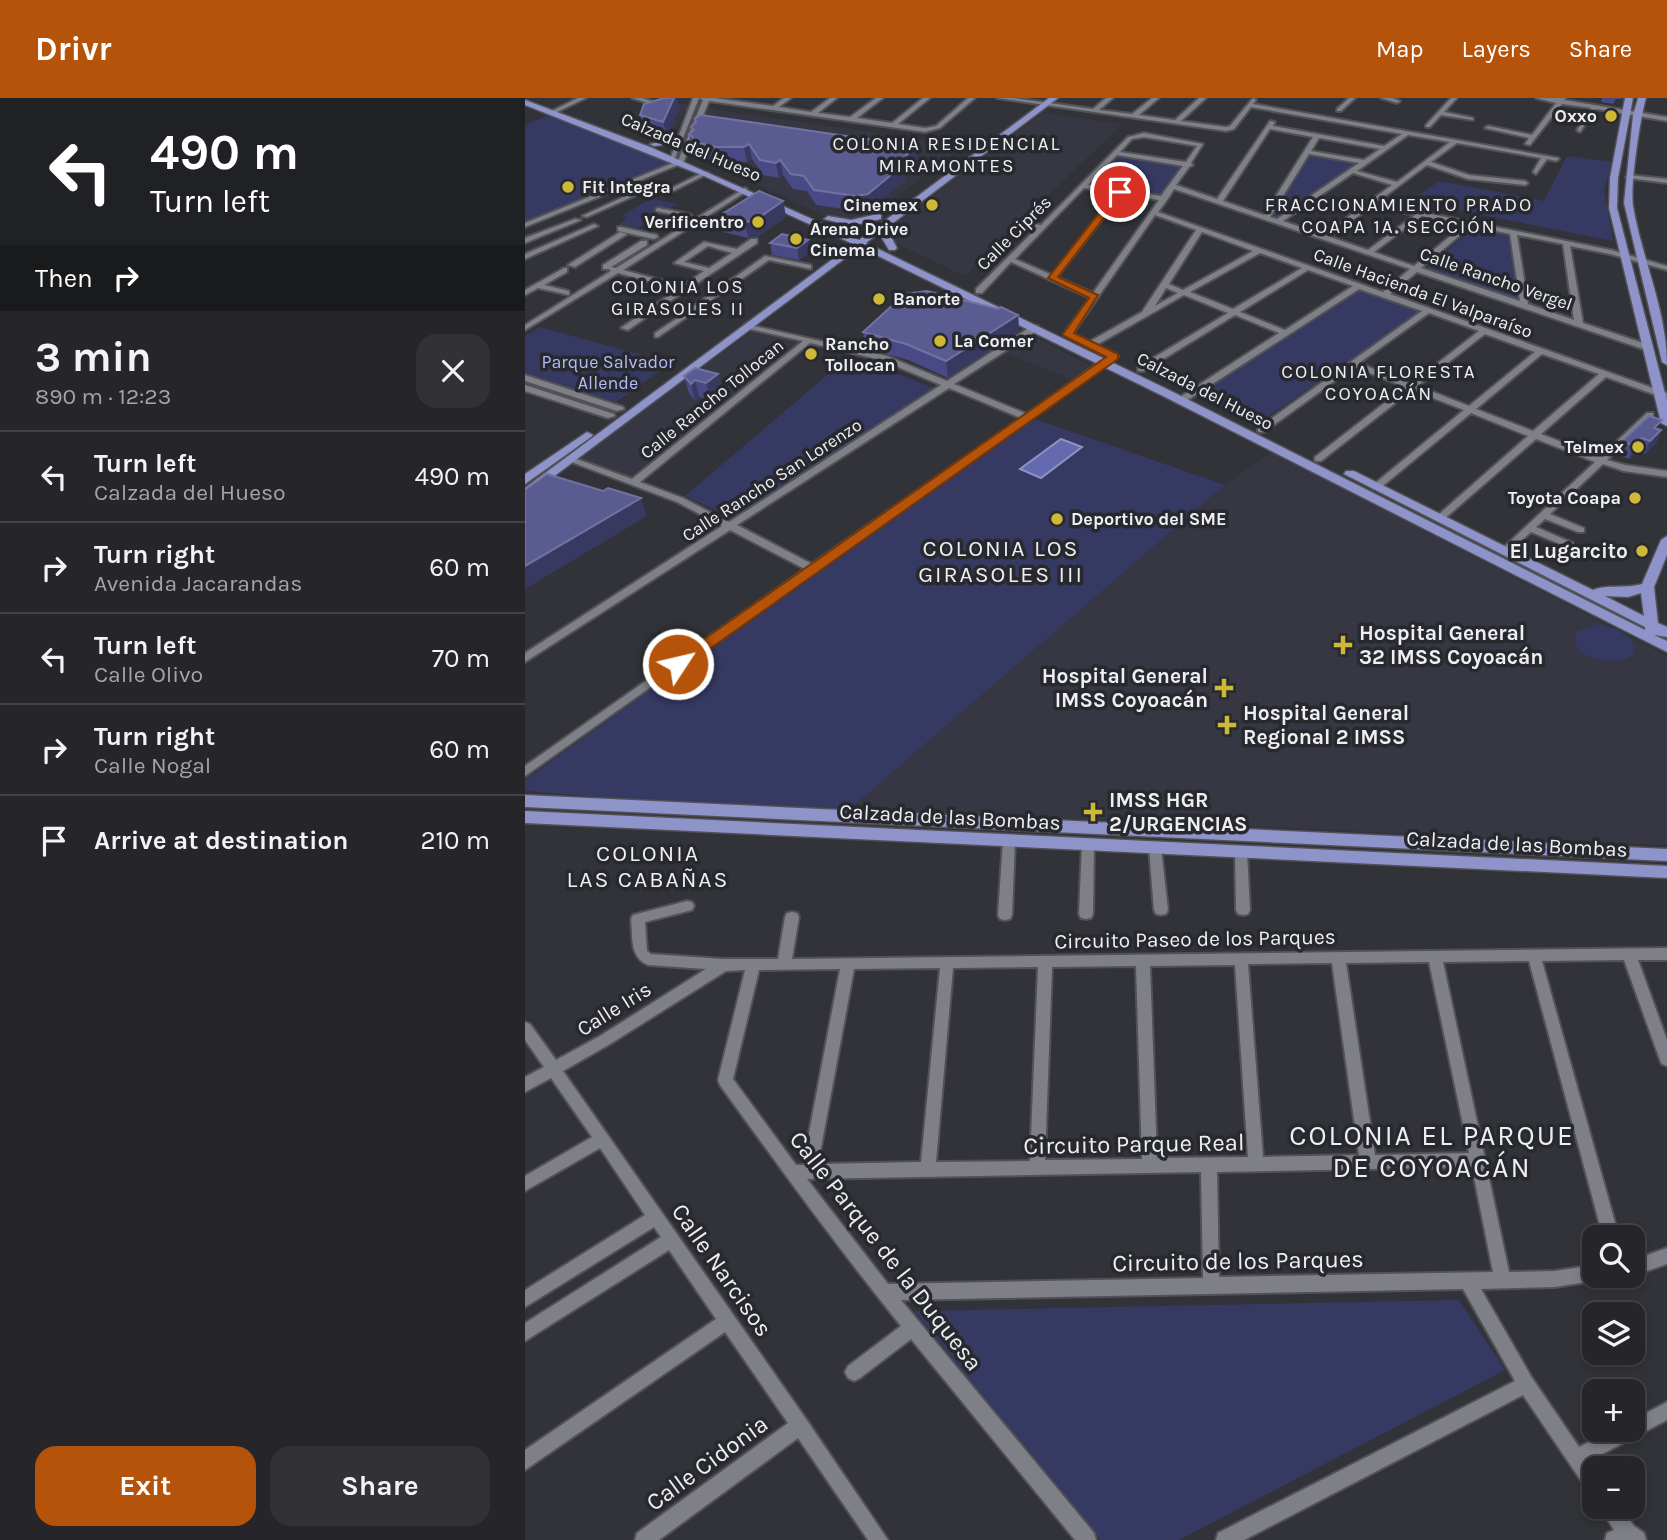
<!DOCTYPE html>
<html lang="en">
<head>
<meta charset="utf-8">
<style>
	:root { --surface:#26262a; --page:#323236; --text:#f1f3f6; --muted:#a4a5a8; --line:#424347; --accent:#b45309 }
	body { margin:0; font-family:Karla,sans-serif; background:var(--page); color:var(--text); height:100vh; display:flex; flex-direction:column; font-size:26px; white-space:nowrap }
	* { box-sizing:border-box; margin:0 }
	p { font-size:23px; color:var(--muted) }
	.icon { flex:none; width:38px; height:38px; fill:none; stroke:currentColor; stroke-width:2; stroke-linecap:round; stroke-linejoin:round }
	.map { position:relative; flex:1; overflow:hidden }
	.side { display:flex; flex-direction:column; background:var(--surface); width:525px }
	.side>* { flex:none }
	.banner { background:#202124; color:#fff; overflow:hidden }
	.fabs { position:absolute; left:1057px; top:1127px; display:grid; gap:14px }
	.fabs a { display:grid; place-items:center; width:63px; height:63px; border-radius:14px; background:var(--surface); box-shadow:0 4px 10px #0003,0 0 0 2px var(--line); font-size:35px }
	.pin { position:absolute; display:grid; place-items:center; width:60px; height:60px; color:#fff; margin:-30px; border:4px solid #fff; border-radius:50%; box-shadow:0 2px 7px #0007 }
	.me { position:absolute; width:77px; margin:-38px; rotate:55deg; stroke-linejoin:round; filter:drop-shadow(0 0 5px #0008) }
	.turn { display:flex; align-items:center; gap:24px; height:147px; padding:0 35px; font-size:32px }
	.turn .icon { width:91px; height:91px; stroke-width:2.5 }
	.turn b { display:block; font-size:49px; line-height:60px }
	.then { display:flex; align-items:center; height:66px; padding:0 35px; background:#0003; gap:14px; font-size:26px }
	.round { display:grid; place-items:center; flex:none; width:74px; height:74px; border-radius:21px; background:var(--page) }
	.summary { display:flex; align-items:center; justify-content:space-between; height:119px; padding:0 35px }
	h1 { font-size:42px; font-weight:700; line-height:52px }
	.action { display:flex; gap:14px; margin-top:auto; padding:14px 35px }
	.action a { flex:1; height:80px; border-radius:21px; background:var(--accent); color:#fff; font-size:28px; font-weight:700; line-height:80px; text-align:center }
	.action a+a { background:var(--page); color:var(--text) }
	ul { padding:0; list-style:none }
	li { display:flex; align-items:center; gap:21px; height:91px; padding:0 35px; border-top:2px solid var(--line) }
	li div { flex:1 }
	li b { display:block; font-size:26px }
	li em { font-style:normal }
	header { display:flex; align-items:center; gap:42px; box-sizing:border-box; height:98px; padding:0 35px; background:var(--accent); color:#fff }
	header strong { font-size:33px }
	nav { display:flex; gap:38px; margin-inline-start:auto; font-size:24px }
	main { display:flex; flex:1; min-height:0 }
	.map>svg:first-child { display:block }
	.built { fill:#363743 }
	.green { fill:#363962 }
	.water { fill:#6569ae; stroke:#8e91c3; stroke-width:2 }
	.lines { fill:none; stroke-linecap:round; stroke-linejoin:round }
	.minor-casing { stroke:#515156; stroke-width:4 }
	.major-casing { stroke:#515156; stroke-width:3 }
	.minor { fill:#7f8087; fill-rule:evenodd }
	.major { fill:#8e93c9; fill-rule:evenodd }
	.wall { fill:#484985 }
	.shaded-wall { fill:#383961 }
	.building { fill:#5a5b91; stroke:#7172a0; stroke-width:2 }
	.route { fill:#b45309; stroke:#753606; stroke-width:2 }
	.poi-dot { fill:#ceb837; stroke:#28292e; stroke-width:2.5 }
	.labels { text-anchor:middle; stroke-width:7; stroke-linejoin:round; paint-order:stroke }
	.far-poi-label { font-size:18px; font-weight:bold; fill:#eeeff3; stroke:#28292e; text-anchor:start }
	.far-street-label { font-size:18px; fill:#eeeff3; stroke:#28292e }
	.far-park-label { font-size:18px; fill:#b4baf4; stroke:#28292e }
	.far-neighbourhood-label { font-size:19px; letter-spacing:2px; fill:#eeeff3; stroke:#28292e }
	.poi-label { font-size:21px; font-weight:bold; fill:#eeeff3; stroke:#28292e; text-anchor:start }
	.street-label { font-size:21px; fill:#eeeff3; stroke:#28292e }
	.neighbourhood-label { font-size:23px; letter-spacing:2px; fill:#eeeff3; stroke:#28292e }
	.near-street-label { font-size:24px; fill:#eeeff3; stroke:#28292e }
	.near-neighbourhood-label { font-size:28px; letter-spacing:2px; fill:#eeeff3; stroke:#28292e }
</style>
</head>
<body>
<header>
<strong>Drivr</strong>
<nav><a>Map</a><a>Layers</a><a>Share</a></nav>
</header>
<main>
<section class="side">
<div class="banner">
<div class="turn"><svg class="icon" aria-label="left" viewBox="0 0 24 24"><path d="M17 20v-9H6M10 6l-5 5 5 5"/></svg><div><b>490 m</b>Turn left</div></div>
<div class="then">Then<svg class="icon" aria-label="right" viewBox="0 0 24 24"><path d="M7 20v-9h11M14 6l5 5-5 5"/></svg></div>
</div>
<div class="summary"><div><h1>3 min</h1><p>890 m · 12:23</p></div><a class="round"><svg class="icon" aria-label="close" viewBox="0 0 24 24"><path d="M6 6l12 12M18 6L6 18"/></svg></a></div>
<ul>
<li><svg class="icon" aria-label="left" viewBox="0 0 24 24"><path d="M17 20v-9H6M10 6l-5 5 5 5"/></svg><div><b>Turn left</b><p>Calzada del Hueso</p></div><em>490 m</em></li>
<li><svg class="icon" aria-label="right" viewBox="0 0 24 24"><path d="M7 20v-9h11M14 6l5 5-5 5"/></svg><div><b>Turn right</b><p>Avenida Jacarandas</p></div><em>60 m</em></li>
<li><svg class="icon" aria-label="left" viewBox="0 0 24 24"><path d="M17 20v-9H6M10 6l-5 5 5 5"/></svg><div><b>Turn left</b><p>Calle Olivo</p></div><em>70 m</em></li>
<li><svg class="icon" aria-label="right" viewBox="0 0 24 24"><path d="M7 20v-9h11M14 6l5 5-5 5"/></svg><div><b>Turn right</b><p>Calle Nogal</p></div><em>60 m</em></li>
<li><svg class="icon" aria-label="arrive" viewBox="0 0 24 24"><path d="M6 21V4h12l-3 4 3 4H6"/></svg><div><b>Arrive at destination</b></div><em>210 m</em></li>
</ul>
<div class="action"><a>Exit</a><a>Share</a></div>
</section>
<div class="map">
<svg width="1142" height="1442" viewBox="0 0 1142 1442">
	<rect width="100%" height="100%" fill="#323338"/>
	<path class="built" d="M149,6H163V9L145,42L138,43L103,29Z
		M181,10L439,48L341,121L327,124L309,122L165,56Z
		M518,15L597,26L440,178L364,142V133L381,118Z
		M232,230L287,244L108,384L46,363Z
		M508,238L555,262L566,267L547,281L482,256Z
		M746,354L1142,558V747L325,711L700,387Z"/>
	<path class="green" d="M26,16L149,64L0,125V27Z
		M784,55L837,65L754,123L742,119Z
		M591,57L663,68L640,99L563,87Z
		M1042,58L1087,64L1079,93L1088,143L886,103L914,83L1019,103Z
		M126,100L152,106L113,130L94,126L102,120L97,118Z
		M951,128L985,136L996,204L898,173Z
		M834,190L897,213L732,326L670,295Z
		M15,229L146,265L91,304L0,275V238Z
		M322,260L361,271L410,291L207,420L160,398Z
		M504,319L700,387L325,711L322,719L0,693V682Z
		M1073,526L1092,531L1106,541L1109,554L1105,559C1089,568 1040,561 1052,533Z
		M934,1202L980,1272L654,1442H575L389,1213Z"/>
	<path class="water" d="M536,341L557,349L516,380L495,371Z"/>
	<g class="lines">
		<defs>
			<path id="minor" d="M53,0H61L30,15L25,14Z
				M107,0H117L142,8L139,10Z
				M168,0H174L150,60L145,61Z
				M174,0H189L248,8L259,0H266L254,9L286,14L305,0H312L293,15L325,19L351,0H358L332,20L367,25L398,0H405L373,26L400,30L411,28L443,0H450L415,30L400,34L184,3L158,65L0,129V125L153,63L178,2Z
				M472,0H488L568,11L581,0H588L574,12L607,16L627,0H634L614,17L650,22L674,0H681L656,23L701,29L705,28L728,0L731,2L728,6L1033,60L1034,61L1031,63L1022,61L1011,76L1008,74L1016,60L932,45L906,64L944,77L1000,83L1003,85L1000,87L943,81L902,67L851,105L1086,152L1142,168V172L1085,156L1045,148L1058,225L1127,248V252H1121L892,174L865,196L1142,295V301L1081,279L1016,336L1075,359L1122,315H1128V319L1082,362L1100,367L1142,373V379L1099,373L1078,366L1025,416L1059,430V434H1053L1020,421L1011,429L1048,445V449H1042L1006,434L984,454H978V450L1070,364L1011,341L918,422H912V418L1003,338L946,315L854,391H848V387L939,312L887,292L796,363H790V359L880,289L829,269L739,334H733V330L897,213L834,191L658,305H652V301L754,235L710,217L619,273H613V269L703,215L659,197L568,249H562V245L617,214L671,132L630,117L546,238L539,236L565,200L486,164L457,195H451V191L512,130L493,126V124L516,127L603,39L619,35L678,46L666,65L668,67L664,69L651,87L692,101L745,23L750,24L748,28L859,48L877,36L726,9L709,31L701,33ZM745,31L788,39L739,117L698,103ZM883,37L925,44L872,84L832,73ZM619,39L672,48L661,64L595,54L607,41ZM794,40L855,51L839,62L786,53ZM784,56L834,65L752,121L745,119ZM592,57L658,68L636,98L563,87ZM828,75L867,87L798,137L758,123ZM559,90L591,95L527,177L490,161ZM649,91L885,171L858,194L633,114L642,102ZM597,96L634,102L568,195L532,179ZM847,108L890,117L843,152L805,139ZM897,118L939,127L889,168L849,154ZM946,128L985,136L995,203L896,170ZM677,134L728,153L658,192L644,186ZM992,137L1038,146L1049,222L1003,206ZM735,155L777,170L708,211L665,194ZM783,172L828,188L760,232L715,214ZM641,190L653,195L630,208ZM904,215L954,233L886,286L834,265ZM960,236L1010,254L944,308L893,288ZM1017,256L1074,276L1008,333L951,311Z
				M824,0H830L816,13H812V11Z
				M856,0H867L875,3L872,5Z
				M926,0H932L919,14L948,20V22L916,17L905,29H901V27Z
				M1011,0H1041L1039,2L1142,19V23L1071,11L1055,34L1052,32L1066,10L1037,6L1005,47L1000,46L1004,40L960,30L963,28L1007,37L1031,5Z
				M179,74L184,75L146,94L141,93Z
				M1104,77L1142,81V85L1102,80L1101,79Z
				M220,90L222,91V93L98,172L158,188L179,173L149,165L179,144L212,151L226,141H232V145L138,208L162,213L240,158L286,167V171L244,162L133,239H130V235L157,217L132,212L103,232L96,230L153,191L93,175L0,232V227L86,173L84,171H78V167L116,143H122V147L86,169L91,170ZM183,148L207,155L184,170L159,164Z
				M116,91L119,93L118,94L62,119L57,118Z
				M133,110L164,116L167,118L164,120L131,113V111Z
				M50,121L56,122L0,145V140Z
				M69,126L73,128L71,129L0,161V156Z
				M96,129L132,137L133,139L129,141L93,133V129Z
				M95,134L102,136L50,169L43,167Z
				M39,170H42V174L19,187L44,193V197L13,190L0,197V192Z
				M220,226L362,258L422,283L507,228H513V232L429,286L502,316L586,256L593,258L0,678V668L280,471L205,432L0,564V555L197,428L152,404L41,362L43,360H49L107,381L278,243L220,230ZM285,245L356,262L416,287L204,424L158,400L115,384ZM424,290L496,320L287,466L212,427Z
				M0,277L98,309L99,311L92,313L0,283Z
				M0,287L89,316L90,318L83,320L0,293Z
				M484,738L488,740L490,743L487,817L485,821L480,822L475,821L473,817L478,743L480,740Z
				M563,741L567,743L569,746L568,816L566,820L561,821L556,820L554,816L557,746L559,743Z
				M630,745L634,747L636,750L643,812L641,816L636,817L631,816L629,812L624,750L626,747Z
				M716,749L720,751L722,754L725,812L723,816L718,817L713,816L711,812L710,754L712,751Z
				M162,803L167,804L169,808L167,812L120,824L122,853L126,856L198,861H253L260,819L262,815L267,814L272,815L274,819L267,861L1142,850V862H1113L1142,942V968L1137,966L1135,962L1099,862L1017,863L1094,1139H1078L1004,863L918,864L984,1174L1030,1173L1069,1167V1178H1076L1075,1181L1069,1183L1030,1189L956,1191L1007,1280L1054,1349L1088,1332H1108V1322L1142,1304V1322L1064,1363L1069,1372V1396L1063,1393L998,1297L719,1442H691L693,1435L990,1283L938,1191L376,1202L569,1435L571,1442H550L386,1241L335,1280L329,1283L323,1280L320,1274L323,1268L376,1228C313,1150 254,1069 195,987L193,982L220,872L201,873L85,946L38,973L281,1321L363,1442H343L273,1340L134,1442H110L112,1435L263,1325L200,1234L0,1372V1352L191,1221L144,1152L0,1243V1225L136,1139L129,1129L0,1209V1192L120,1117L75,1050L0,1093V1078L67,1039L26,980L0,994V979L19,969L0,942V924L5,926L31,962L75,938L181,871L123,867C104,859 108,838 106,821L108,817ZM904,864L944,1055L850,1057L821,865ZM807,865L834,1057L738,1059L723,866ZM710,867L723,1059L632,1060L625,868ZM611,868L617,1061L520,1062L527,869ZM513,869L505,1063L411,1064L428,870ZM415,870L396,1064L293,1066L329,871ZM315,871L278,1067H271L208,981L234,872ZM947,1069L968,1174L694,1179L692,1074ZM676,1074L678,1180L363,1186L282,1081Z
				M1142,1150V1166L1108,1178H1107L1108,1162Z
				M1075,1409H1095L1109,1428L1119,1435L1121,1442H1080L1082,1435L1089,1432Z"/>
			<path id="major" d="M524,0H533L368,125L364,135L372,150L370,152H364L354,135L341,145L648,294L1120,532V529L819,376L821,373H829L1068,492C1081,486 1100,491 1117,486L1136,442L1142,438V457L1129,489L1133,525L1142,529V539L1129,537L1142,543V554L640,299L335,149L0,400V390L328,146L179,78L0,7V2L125,49L334,142ZM1116,495L1119,518L1080,498L1103,499Z
				M1100,0H1108L1093,80L1092,110L1142,303V328L1136,325L1084,110L1085,80Z
				M1113,0H1121C1115,21 1105,88 1108,108C1117,161 1142,213 1142,267L1137,264L1099,105L1108,17Z
				M153,41L156,45L129,48L125,46Z
				M353,116L356,117V121L326,128L299,121L303,118L326,122Z
				M62,334L68,337L66,339L0,386V376Z
				M0,697L1142,751V763L0,709Z
				M0,713L1142,768V780L0,725Z"/>
		</defs>
		<use href="#minor" class="minor-casing"/>
		<use href="#major" class="major-casing"/>
		<use href="#minor" class="minor"/>
		<use href="#major" class="major"/>
	</g>
	<path class="wall" d="M1077,0H1097L1096,1H1091L1088,6L1076,4Z
		M155,9L142,38L119,32L115,17Z
		M166,29L390,48L392,63L379,76L380,82L345,111L333,113L291,107L282,93L268,91L258,77L254,80L238,77L227,61L222,64H195L177,60L167,50L164,36L167,33Z
		M258,103L261,119L232,139L223,140L198,134L194,118Z
		M257,136L285,154L274,162L247,157L245,145Z
		M493,217L494,233L423,280L383,262L340,250L338,234Z
		M170,270L198,293L186,302L174,299L170,303L164,295L159,278Z
		M1134,331L1136,332L1131,345L1120,356L1112,353L1104,361L1092,356L1097,343Z"/>
	<path class="shaded-wall" d="M149,0H153L155,9L142,38L138,24Z
		M224,46L227,61L222,64L219,49Z
		M390,48L392,63L379,76L380,82L345,111L333,113L331,98L376,63Z
		M255,62L258,77L254,80L251,65Z
		M258,103L261,119L232,139L223,140L220,124Z
		M283,142L285,154L274,162L272,150Z
		M493,217L494,233L423,280L421,263Z
		M193,276L198,293L186,302L181,285Z
		M170,282L174,299L170,303L166,286Z
		M1136,332L1131,345L1120,356L1125,343Z
		M1117,340L1112,353L1104,361L1109,348Z
		M116,400L122,418L0,491V468Z"/>
	<path class="building" d="M139,0H149L138,24L115,17L119,6Z
		M176,17L390,48L376,63L378,67L343,96L331,98L289,92L279,78L266,76L255,62L251,65L235,62L224,46L219,49H191L174,45L164,36L169,32L166,29L171,24L170,20Z
		M234,93L258,103L229,123L220,124L194,118Z
		M257,136L283,142L272,150L245,145Z
		M402,193L473,211L476,209L493,217L421,263L381,246L338,234L380,196Z
		M170,270L193,276L181,285L170,282L166,286L159,278Z
		M1124,318L1137,322L1129,330L1136,332L1125,343L1117,340L1109,348L1097,343Z
		M22,376L78,393L83,390L116,400L0,468V392Z"/>
	<path class="route" d="M592,92L599,94L533,179L573,197L549,235L593,256V261L158,570H148V563L581,259L539,238L538,236L564,200L523,180Z"/>
	<g class="poi-dot">
		<circle cx="1086" cy="18" r="7"/>
		<circle cx="43" cy="89" r="7"/>
		<circle cx="407" cy="107" r="7"/>
		<circle cx="233" cy="124" r="7"/>
		<circle cx="271" cy="141" r="7"/>
		<circle cx="354" cy="201" r="7"/>
		<circle cx="415" cy="243" r="7"/>
		<circle cx="286" cy="256" r="7"/>
		<circle cx="1113" cy="349" r="7"/>
		<circle cx="1110" cy="400" r="7"/>
		<circle cx="532" cy="421" r="7"/>
		<circle cx="1117" cy="453" r="7"/>
		<path d="M814.5 536.5h7v7h7v7h-7v7h-7v-7h-7v-7h7z"/>
		<path d="M695.5 579.5h7v7h7v7h-7v7h-7v-7h-7v-7h7z"/>
		<path d="M698.5 616.5h7v7h7v7h-7v7h-7v-7h-7v-7h7z"/>
		<path d="M564.5 703.5h7v7h7v7h-7v7h-7v-7h-7v-7h7z"/>
	</g>
	<g class="labels">
		<g class="far-poi-label">
			<text x="1072" y="24" text-anchor="end">Oxxo</text>
			<text x="57" y="95">Fit Integra</text>
			<text x="393" y="113" text-anchor="end">Cinemex</text>
			<text x="219" y="130" text-anchor="end">Verificentro</text>
			<text x="285" y="137">Arena Drive<tspan x="285" dy="21">Cinema</tspan></text>
			<text x="368" y="207">Banorte</text>
			<text x="429" y="249">La Comer</text>
			<text x="300" y="252">Rancho<tspan x="300" dy="21">Tollocan</tspan></text>
			<text x="1099" y="355" text-anchor="end">Telmex</text>
			<text x="1096" y="406" text-anchor="end">Toyota Coapa</text>
			<text x="546" y="427">Deportivo del SME</text>
		</g>
		<g class="far-street-label">
			<text transform="translate(166 49) rotate(23)" y="6">Calzada del Hueso</text>
			<text transform="translate(489 135) rotate(-45)" y="6">Calle Ciprés</text>
			<text transform="translate(971 181) rotate(19)" y="6">Calle Rancho Vergel</text>
			<text transform="translate(898 195) rotate(20)" y="6">Calle Hacienda El Valparaíso</text>
			<text transform="translate(680 293) rotate(27)" y="6">Calzada del Hueso</text>
			<text transform="translate(187 301) rotate(-39)" y="6">Calle Rancho Tollocan</text>
			<text transform="translate(247 382) rotate(-33)" y="6">Calle Rancho San Lorenzo</text>
		</g>
		<g class="far-park-label">
			<text x="83" y="270">Parque Salvador<tspan x="83" dy="21">Allende</tspan></text>
		</g>
		<g class="far-neighbourhood-label">
			<text x="422" y="52">COLONIA RESIDENCIAL<tspan x="422" dy="22">MIRAMONTES</tspan></text>
			<text x="874" y="113">FRACCIONAMIENTO PRADO<tspan x="874" dy="22">COAPA 1A. SECCIÓN</tspan></text>
			<text x="153" y="195">COLONIA LOS<tspan x="153" dy="22">GIRASOLES II</tspan></text>
			<text x="854" y="280">COLONIA FLORESTA<tspan x="854" dy="22">COYOACÁN</tspan></text>
		</g>
		<g class="poi-label">
			<text x="1103" y="460" text-anchor="end">El Lugarcito</text>
			<text x="834" y="542">Hospital General<tspan x="834" dy="24">32 IMSS Coyoacán</tspan></text>
			<text x="683" y="585" text-anchor="end">Hospital General<tspan x="683" dy="24">IMSS Coyoacán</tspan></text>
			<text x="718" y="622">Hospital General<tspan x="718" dy="24">Regional 2 IMSS</tspan></text>
			<text x="584" y="709">IMSS HGR<tspan x="584" dy="24">2/URGENCIAS</tspan></text>
		</g>
		<g class="street-label">
			<text transform="translate(425 719) rotate(3)" y="7">Calzada de las Bombas</text>
			<text transform="translate(992 746) rotate(3)" y="7">Calzada de las Bombas</text>
			<text transform="translate(670 841) rotate(-1)" y="7">Circuito Paseo de los Parques</text>
			<text transform="translate(89 911) rotate(-32)" y="7">Calle Iris</text>
		</g>
		<g class="neighbourhood-label">
			<text x="476" y="458">COLONIA LOS<tspan x="476" dy="26">GIRASOLES III</tspan></text>
			<text x="123" y="763">COLONIA<tspan x="123" dy="26">LAS CABAÑAS</tspan></text>
		</g>
		<g class="near-street-label">
			<text transform="translate(609 1046) rotate(-1)" y="8">Circuito Parque Real</text>
			<text transform="translate(361 1153) rotate(52)" y="8">Calle Parque de la Duquesa</text>
			<text transform="translate(713 1163) rotate(-1)" y="8">Circuito de los Parques</text>
			<text transform="translate(197 1172) rotate(55)" y="8">Calle Narcisos</text>
			<text transform="translate(182 1365) rotate(-36)" y="8">Calle Cidonia</text>
		</g>
		<g class="near-neighbourhood-label">
			<text x="907" y="1047">COLONIA EL PARQUE<tspan x="907" dy="32">DE COYOACÁN</tspan></text>
		</g>
	</g>
</svg>
<div class="fabs">
<a><svg class="icon" aria-label="search" viewBox="0 0 24 24"><circle cx="10" cy="10" r="6"/><path d="M15 15l6 6"/></svg></a>
<a><svg class="icon" aria-label="layers" viewBox="0 0 24 24"><path d="M12 4l9 5-9 5-9-5zM3 14l9 5 9-5"/></svg></a>
<a>+</a>
<a>−</a>
</div>
<div class="pin" style="left:595px;top:94px;background:#d93025"><svg class="icon" aria-label="arrive" viewBox="0 0 24 24"><path d="M6 21V4h12l-3 4 3 4H6"/></svg></div>
<svg class="me" style="left:153px;top:566px" viewBox="-20 -20 40 40"><circle r="17" fill="#b45309" stroke="#fff" stroke-width="3"/><path d="M0-11L8 9 0 5-8 9z" fill="#fff"/></svg>
</div>
</main>
</body>
</html>
